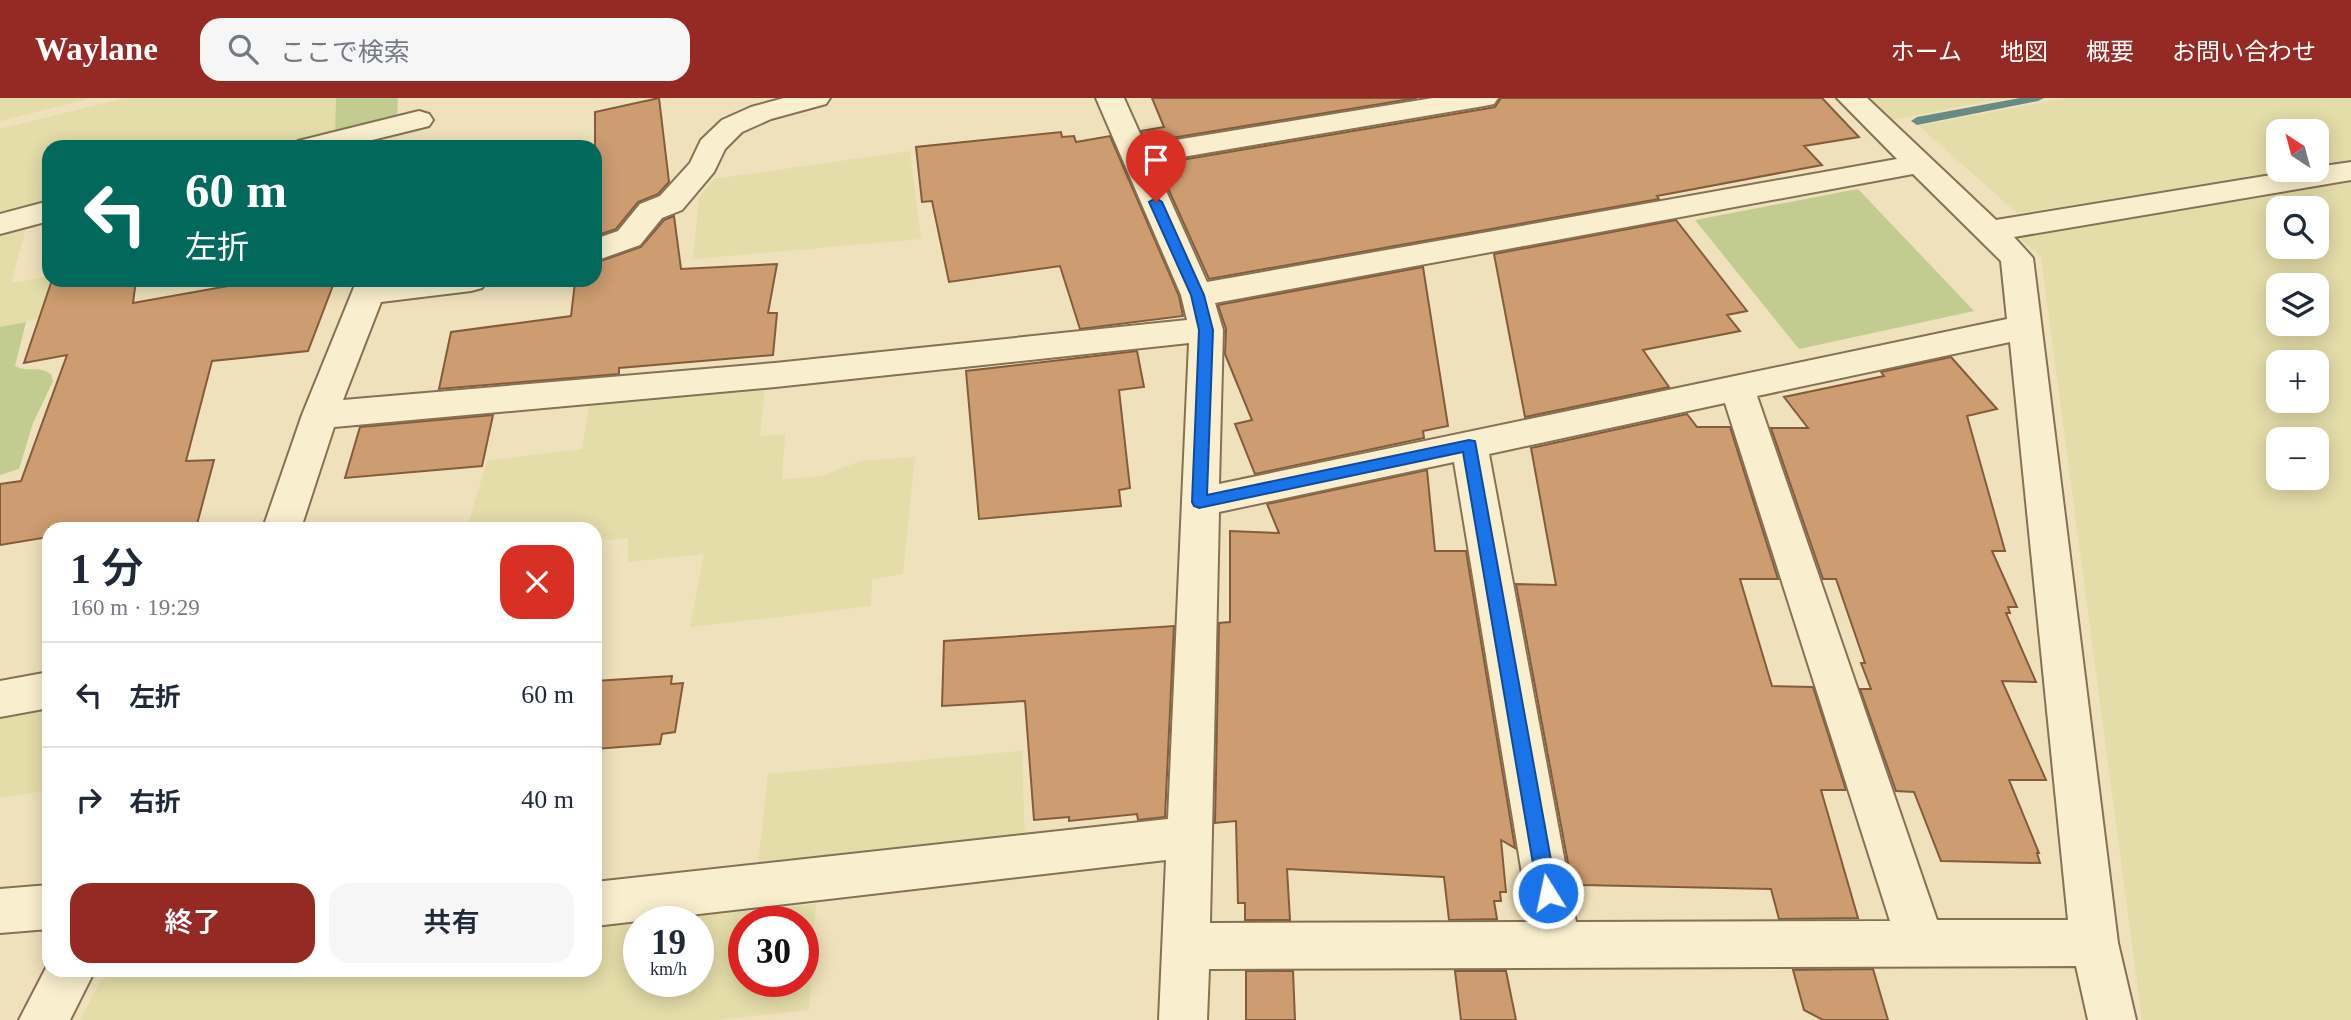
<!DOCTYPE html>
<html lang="ja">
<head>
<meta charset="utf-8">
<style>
	:root { --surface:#fff; --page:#f6f6f7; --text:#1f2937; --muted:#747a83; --line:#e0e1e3; --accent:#952924 }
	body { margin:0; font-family:"Times New Roman","Noto Sans JP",serif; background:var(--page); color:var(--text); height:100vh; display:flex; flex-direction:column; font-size:26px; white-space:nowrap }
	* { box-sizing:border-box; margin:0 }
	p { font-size:23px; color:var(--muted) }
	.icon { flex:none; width:38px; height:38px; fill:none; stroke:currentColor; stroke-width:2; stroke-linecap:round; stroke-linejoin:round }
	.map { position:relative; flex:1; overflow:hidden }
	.sheet { position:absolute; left:42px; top:424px; width:560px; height:455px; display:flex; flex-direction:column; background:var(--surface); border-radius:21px; box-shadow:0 4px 18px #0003 }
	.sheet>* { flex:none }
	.guide { position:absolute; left:42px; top:42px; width:560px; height:147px; border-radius:21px; box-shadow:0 4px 18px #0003; background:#00695c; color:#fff; overflow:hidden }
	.needle { width:46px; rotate:324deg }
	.buttons { position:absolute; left:2266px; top:21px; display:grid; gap:14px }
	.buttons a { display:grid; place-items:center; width:63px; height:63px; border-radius:14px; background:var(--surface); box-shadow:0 4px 18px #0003; font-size:35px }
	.speed { position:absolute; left:623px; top:808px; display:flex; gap:14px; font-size:35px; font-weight:700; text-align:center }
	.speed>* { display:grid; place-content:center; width:91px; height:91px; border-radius:50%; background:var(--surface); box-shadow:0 4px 18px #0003; line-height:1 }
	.speed small { font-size:18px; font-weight:400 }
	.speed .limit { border:10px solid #d22; background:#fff; color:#111 }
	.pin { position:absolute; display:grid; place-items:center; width:60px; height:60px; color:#fff; margin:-72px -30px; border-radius:50% 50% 50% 0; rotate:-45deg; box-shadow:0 0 7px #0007 }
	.pin .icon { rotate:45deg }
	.me { position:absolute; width:77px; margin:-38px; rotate:350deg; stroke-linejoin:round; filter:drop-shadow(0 0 5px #0008) }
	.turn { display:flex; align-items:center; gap:24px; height:147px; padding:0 28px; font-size:32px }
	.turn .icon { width:91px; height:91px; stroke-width:2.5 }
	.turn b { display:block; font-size:49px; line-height:60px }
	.round { display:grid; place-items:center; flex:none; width:74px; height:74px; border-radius:21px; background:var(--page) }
	.head { display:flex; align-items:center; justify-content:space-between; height:119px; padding:0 28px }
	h1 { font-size:42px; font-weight:600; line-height:52px }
	.action { display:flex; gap:14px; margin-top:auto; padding:14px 28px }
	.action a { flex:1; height:80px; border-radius:21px; background:var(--accent); color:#fff; font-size:28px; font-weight:600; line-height:80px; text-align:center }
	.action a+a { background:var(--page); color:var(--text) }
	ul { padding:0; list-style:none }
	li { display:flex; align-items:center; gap:21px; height:105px; padding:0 28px; border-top:2px solid var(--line) }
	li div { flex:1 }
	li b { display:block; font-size:26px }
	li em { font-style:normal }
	header { display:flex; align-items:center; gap:42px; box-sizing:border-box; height:98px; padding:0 35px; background:var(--accent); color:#fff }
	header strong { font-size:33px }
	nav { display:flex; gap:38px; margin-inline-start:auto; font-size:24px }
	.search { width:490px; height:63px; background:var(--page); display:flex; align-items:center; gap:18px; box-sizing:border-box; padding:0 24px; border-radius:21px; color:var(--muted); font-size:26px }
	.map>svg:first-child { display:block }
	.farmland { fill:#e4dda9; fill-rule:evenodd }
	.green { fill:#c2cc90 }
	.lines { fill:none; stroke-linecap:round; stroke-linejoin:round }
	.stream { fill:#678c85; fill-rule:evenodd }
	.building { fill:#cd9c70; stroke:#855c3b; stroke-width:2 }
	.minor-casing { stroke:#857155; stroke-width:4 }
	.minor { fill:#f9efce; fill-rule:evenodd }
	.route { fill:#1a73e8; stroke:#114b97; stroke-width:2 }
</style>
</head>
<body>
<header>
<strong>Waylane</strong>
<div class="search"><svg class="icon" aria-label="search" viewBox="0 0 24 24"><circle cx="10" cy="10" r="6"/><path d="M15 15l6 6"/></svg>ここで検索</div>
<nav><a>ホーム</a><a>地図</a><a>概要</a><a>お問い合わせ</a></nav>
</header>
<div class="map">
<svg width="2351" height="922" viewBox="0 0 2351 922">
	<rect width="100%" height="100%" fill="#eee1bb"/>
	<path class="farmland" d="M0,0H92L0,23Z
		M125,0H336L335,36L284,49H49V108L0,121V31Z
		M1870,0H2005L1892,22Z
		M2066,0H2351V63L2317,69V33H2278V72H2296L2017,115L1919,28Z
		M910,53L921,141L693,161L699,100L714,81Z
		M2351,81V922H2142L2041,159L2020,141L2025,135ZM2278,110H2317V149H2278ZM2278,187H2317V226H2278ZM2278,264H2317V303H2278ZM2278,341H2317V380H2278Z
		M27,127L11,185L49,178V182H67L60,216L0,229V133Z
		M765,286L760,338L785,336L782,382L822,378L860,363L915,359L903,476L872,481L871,508L690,529L704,456L628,464V440L595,443V430H467L487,363L582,351L590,302Z
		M49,600V692L0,700V609Z
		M1022,653L1025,744L757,776L768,676Z
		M816,806L809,912L714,922H80L102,880L192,872H595V829L639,824V884H698V824H640ZM803,824V884H744V824Z"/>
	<path class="green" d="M336,0H398L397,20L335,36Z
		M1858,91L1974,213L1799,251L1695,122Z
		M26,224L15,268C28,275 37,267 51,276L53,283L33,325L19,371L0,377V229Z"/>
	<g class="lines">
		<path class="stream" d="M2020,0H2044L2038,3L1917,27L1911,23L1917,19Z"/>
	</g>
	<path class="building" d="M659,0L669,84L658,96L638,104L616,131L595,138V14Z
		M1152,0H1417L1147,44L1141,33L1164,29Z
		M1501,0H1822L1859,39L1804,48L1822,67L1657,98L1659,101L1209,181L1157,66L1484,11L1495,9Z
		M1061,34L1062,39L1074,38L1076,44L1110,38L1179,198L1183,218L1080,231L1060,168L949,184L932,103L922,104L916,49Z
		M674,118L681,171L777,166L768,215H777L773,257L619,270V276L439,291L451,234L571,218L575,184L595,182V165L641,149L664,122Z
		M1676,122L1747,213L1727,217L1740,233L1643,252L1669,289L1525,319L1494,156Z
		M1423,169L1448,328L1423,333L1424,340L1255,376L1235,326L1252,322L1225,256L1226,231L1218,207Z
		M52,182H136L133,205L261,182H335L308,253L212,263L186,363L214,362L196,430H49V439L0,447V386L21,383L67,257L24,265Z
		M1137,253L1144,289L1119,292L1130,390L1119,392L1121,408L979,421L966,273Z
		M1951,259L1997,311L1967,318L2005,453H1992L2017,509H2008L2010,515H2006L2036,584L2002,583L2046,682H2009L2039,755H2037L2040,765L1941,763L1914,694L1896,693L1860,591H1871L1861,565H1865L1836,481H1823L1771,330H1808L1784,299L1884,278L1881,274Z
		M1687,316L1697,329H1730L1778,481H1740L1772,588L1813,589L1846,692H1821L1858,820L1779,821L1771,791L1581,787L1571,781L1516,486L1556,487L1531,350Z
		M493,317L482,368L345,380L360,329Z
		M1427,372L1435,453H1466L1515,750L1501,742L1506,794H1500L1501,803H1494L1497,821L1449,822L1444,779L1287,771L1290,822H1245V805H1238L1236,723L1215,725L1219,525L1230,524V433L1279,435L1267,406Z
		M1174,528L1165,719L1138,722L1137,716L1069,723V719L1034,722L1025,603L942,608L944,543Z
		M672,578L671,586L683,585L675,634L662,636L660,646L595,651V583Z
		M1873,871L1888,922H1823L1804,912L1793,872Z
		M1246,873H1293L1295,922H1246Z
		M1455,873H1506L1516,922H1461Z"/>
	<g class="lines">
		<defs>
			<path id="minor" d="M784,0H830L826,6L771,21L742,34L725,51L714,74L682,112L662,120L640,147L595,163V141L618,133L640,106L660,98L690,65L701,42L722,22L751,9Z
				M1096,0H1124L1145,47L1433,0H1498L1494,6L1484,8L1153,64L1207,184L1897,61L1837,0H1867L1996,122L2302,72H2317V69L2351,64V82L2014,139L2033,160L2118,845L2136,922H2088L2076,868L1209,871L1207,922H1159L1166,762L595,828V784L1168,721L1189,245L775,289L334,329L301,430H263L302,317L357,182H487L482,190L471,193L381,204L343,302L775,265L1187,222L1181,197ZM1913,76L2001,163L2007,221L1219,386L1223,232L1215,205ZM2010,244L2068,822H1937L1757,298ZM1725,305L1890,823L1576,824L1489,356ZM1454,364L1530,824L1210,825L1219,414Z
				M419,13L429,16L433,22L429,28L344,49H293L298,43Z
				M49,103V123L0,136V116Z
				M49,574V610L0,619V583Z
				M49,787V831L0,835V791Z
				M49,864V872H95L70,922H19Z"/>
		</defs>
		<use href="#minor" class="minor-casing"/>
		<use href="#minor" class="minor"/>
	</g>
	<path class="route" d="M1156,100L1162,104L1204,197L1213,232L1207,397L1469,342L1475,343L1557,795L1554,801L1548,804L1541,801L1538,795L1463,354L1199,410L1194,408L1192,404L1199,232L1191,197L1149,104Z"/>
</svg>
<div class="buttons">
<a><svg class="needle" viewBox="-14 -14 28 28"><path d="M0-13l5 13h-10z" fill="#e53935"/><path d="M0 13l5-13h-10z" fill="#747a83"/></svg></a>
<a><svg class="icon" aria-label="search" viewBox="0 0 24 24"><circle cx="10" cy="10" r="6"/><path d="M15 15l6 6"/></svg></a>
<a><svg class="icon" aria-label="layers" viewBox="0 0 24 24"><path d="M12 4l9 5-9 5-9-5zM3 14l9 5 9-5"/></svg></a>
<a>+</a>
<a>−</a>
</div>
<div class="speed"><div>19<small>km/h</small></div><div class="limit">30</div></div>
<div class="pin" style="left:1156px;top:104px;background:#d93025"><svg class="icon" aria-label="arrive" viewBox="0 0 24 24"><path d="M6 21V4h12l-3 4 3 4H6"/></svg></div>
<svg class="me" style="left:1548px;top:795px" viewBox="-20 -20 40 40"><circle r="17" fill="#1a73e8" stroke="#fff" stroke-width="3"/><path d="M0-11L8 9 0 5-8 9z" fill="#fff"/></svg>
<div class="guide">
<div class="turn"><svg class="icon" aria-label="left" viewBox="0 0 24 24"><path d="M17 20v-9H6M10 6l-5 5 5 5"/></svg><div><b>60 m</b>左折</div></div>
</div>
<section class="sheet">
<div class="head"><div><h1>1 分</h1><p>160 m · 19:29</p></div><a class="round" style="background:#d93025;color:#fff"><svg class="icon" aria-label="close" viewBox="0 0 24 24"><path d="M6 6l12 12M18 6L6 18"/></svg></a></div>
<ul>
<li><svg class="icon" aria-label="left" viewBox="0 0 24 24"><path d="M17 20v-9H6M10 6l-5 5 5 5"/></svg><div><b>左折</b></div><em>60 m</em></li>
<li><svg class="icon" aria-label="right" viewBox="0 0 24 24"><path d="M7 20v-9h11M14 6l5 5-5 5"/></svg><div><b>右折</b></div><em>40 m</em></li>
</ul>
<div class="action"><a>終了</a><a>共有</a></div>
</section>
</div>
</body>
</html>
